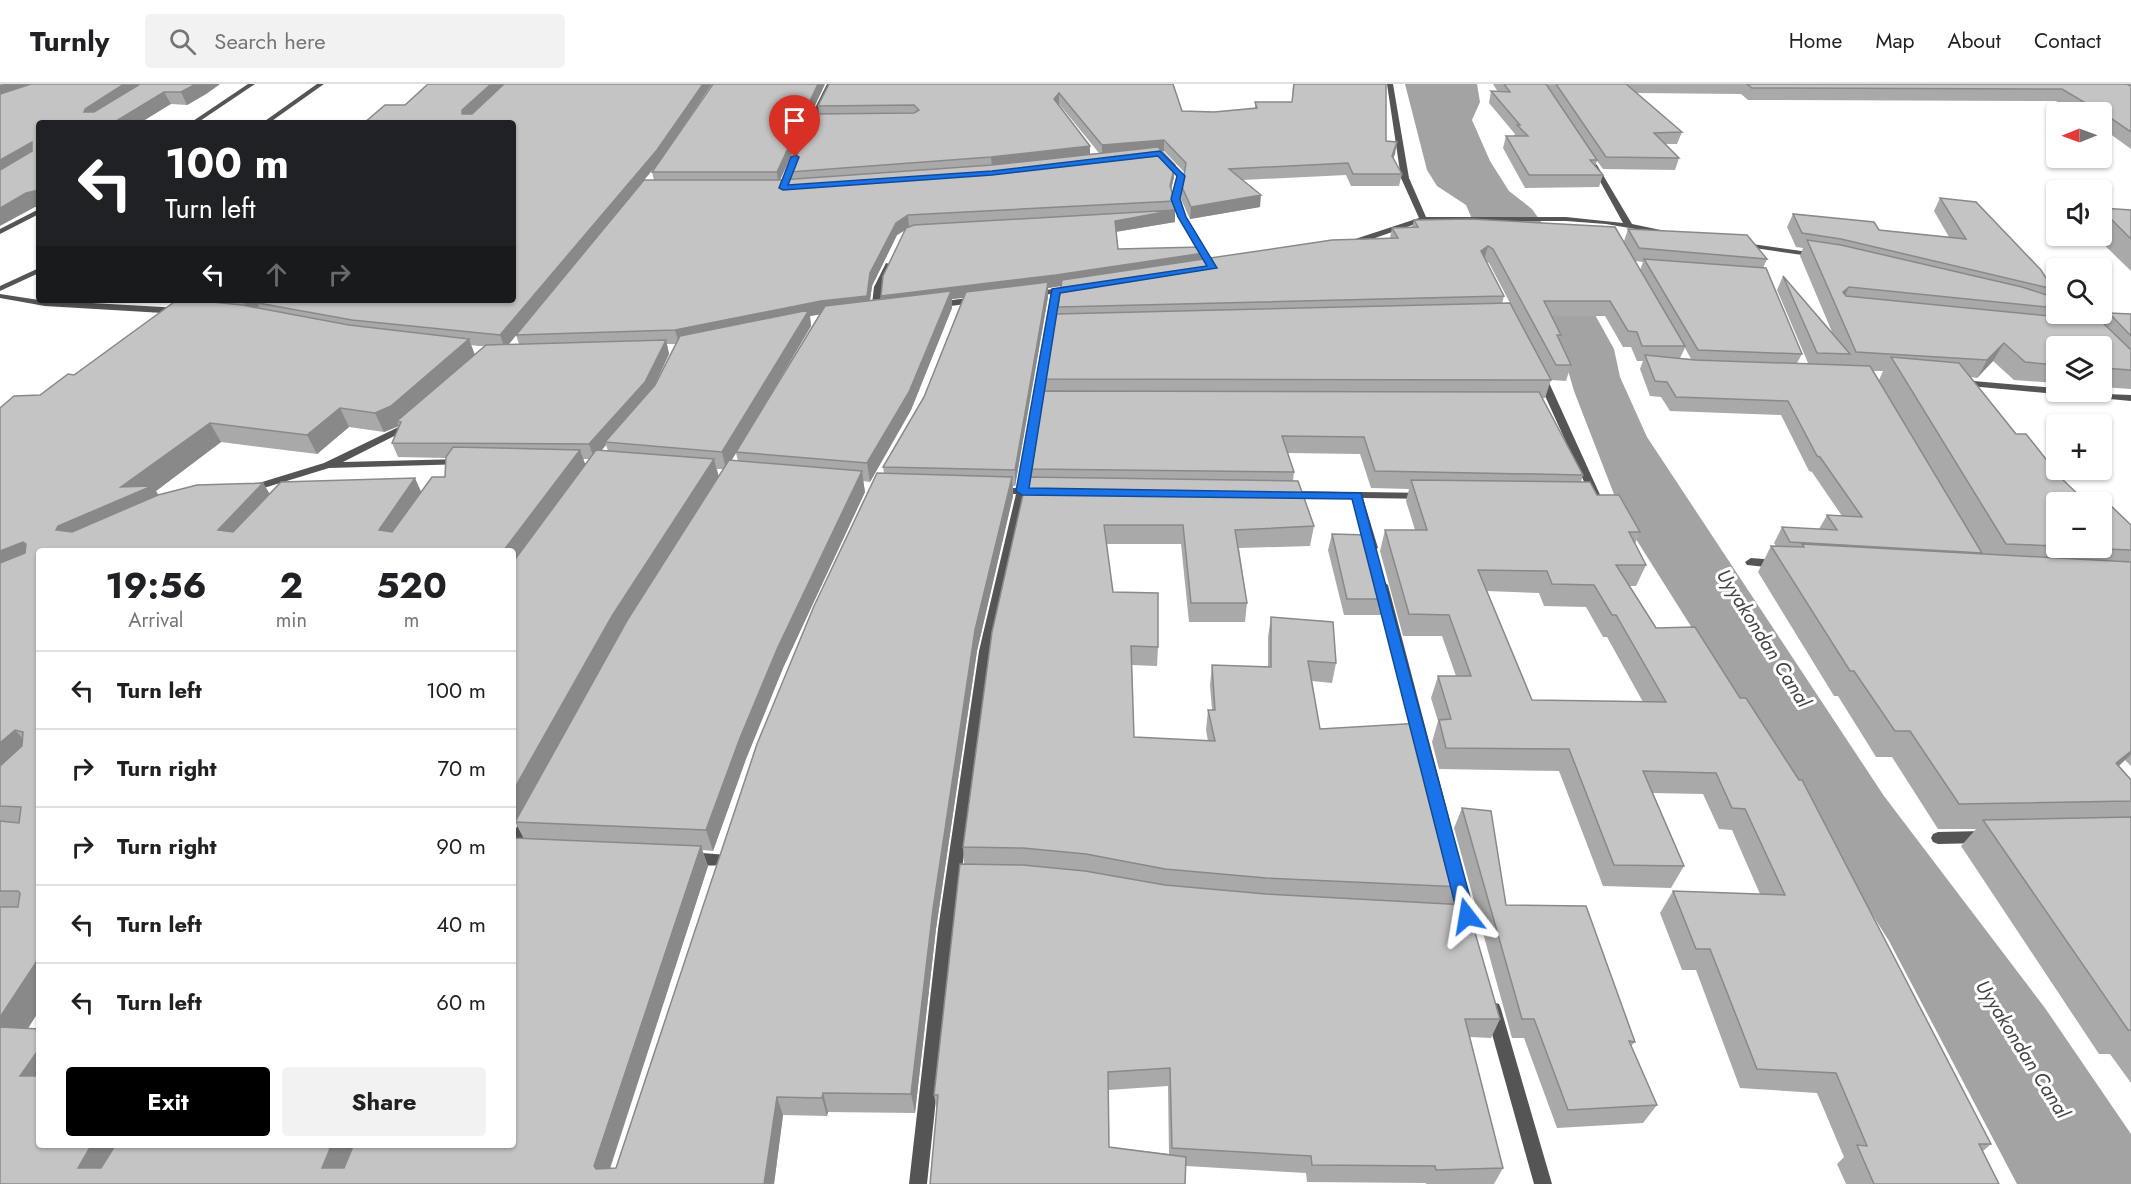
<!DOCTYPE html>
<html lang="en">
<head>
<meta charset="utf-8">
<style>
	:root { --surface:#fff; --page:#f2f2f2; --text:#202124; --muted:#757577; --line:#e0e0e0; --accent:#000 }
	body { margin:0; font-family:Jost,sans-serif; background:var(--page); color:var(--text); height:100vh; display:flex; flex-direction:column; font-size:22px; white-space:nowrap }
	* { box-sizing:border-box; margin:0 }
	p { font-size:20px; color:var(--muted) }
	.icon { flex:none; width:33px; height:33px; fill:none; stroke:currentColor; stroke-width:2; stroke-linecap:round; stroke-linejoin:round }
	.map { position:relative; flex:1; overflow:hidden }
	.sheet { position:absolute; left:36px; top:464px; width:480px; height:600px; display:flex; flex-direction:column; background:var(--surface); border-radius:6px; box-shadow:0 2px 4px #0004 }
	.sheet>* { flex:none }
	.hud { position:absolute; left:36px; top:36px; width:480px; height:183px; border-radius:6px; box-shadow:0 2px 4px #0004; background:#202124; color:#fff; overflow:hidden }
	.needle { width:39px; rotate:269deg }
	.buttons { position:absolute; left:2046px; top:18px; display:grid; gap:12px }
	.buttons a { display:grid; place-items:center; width:66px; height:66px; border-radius:6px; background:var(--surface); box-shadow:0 2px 4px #0004; font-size:30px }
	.pin { position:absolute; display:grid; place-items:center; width:51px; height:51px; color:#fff; margin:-62px -26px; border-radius:50% 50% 50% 0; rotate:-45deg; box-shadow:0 0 6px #0007 }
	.pin .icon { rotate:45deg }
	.me { position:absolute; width:66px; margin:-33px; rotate:346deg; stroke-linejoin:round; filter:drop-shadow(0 0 4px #0008) }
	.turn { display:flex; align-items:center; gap:21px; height:126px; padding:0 30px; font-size:27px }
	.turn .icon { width:78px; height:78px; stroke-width:2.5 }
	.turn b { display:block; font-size:42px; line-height:51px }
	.lanes { display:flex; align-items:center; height:57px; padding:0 30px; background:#0003; justify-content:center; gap:30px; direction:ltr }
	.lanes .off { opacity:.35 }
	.eta { display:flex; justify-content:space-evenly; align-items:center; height:102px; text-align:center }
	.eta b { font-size:36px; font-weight:700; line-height:42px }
	.button { display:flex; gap:12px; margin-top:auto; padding:12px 30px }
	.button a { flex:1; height:69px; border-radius:6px; background:var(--accent); color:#fff; font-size:24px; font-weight:700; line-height:69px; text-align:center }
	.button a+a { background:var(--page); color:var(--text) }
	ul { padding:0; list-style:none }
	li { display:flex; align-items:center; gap:18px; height:78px; padding:0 30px; border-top:2px solid var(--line) }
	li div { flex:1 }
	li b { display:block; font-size:22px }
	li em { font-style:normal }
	header { display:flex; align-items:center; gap:36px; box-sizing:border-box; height:84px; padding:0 30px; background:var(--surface); border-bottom:2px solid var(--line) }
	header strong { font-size:28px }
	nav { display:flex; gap:33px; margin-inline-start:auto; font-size:21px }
	.search { width:420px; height:54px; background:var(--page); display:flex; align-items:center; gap:15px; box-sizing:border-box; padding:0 21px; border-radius:6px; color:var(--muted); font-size:22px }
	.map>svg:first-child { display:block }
	.water { fill:#a3a3a3 }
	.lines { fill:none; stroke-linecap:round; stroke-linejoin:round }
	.street { fill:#555; fill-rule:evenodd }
	.wall { fill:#a9a9a9; fill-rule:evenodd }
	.shaded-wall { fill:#898989 }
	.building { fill:#c4c4c4; stroke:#898989; stroke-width:1.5; fill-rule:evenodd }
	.route { fill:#1a73e8; stroke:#114b97; stroke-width:1.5 }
	.labels { text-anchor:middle; stroke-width:6; stroke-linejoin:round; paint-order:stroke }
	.water-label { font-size:20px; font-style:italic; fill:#444; stroke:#fff }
</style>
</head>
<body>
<header>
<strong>Turnly</strong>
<div class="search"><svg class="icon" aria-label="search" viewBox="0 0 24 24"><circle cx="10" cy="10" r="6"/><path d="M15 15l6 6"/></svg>Search here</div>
<nav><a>Home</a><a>Map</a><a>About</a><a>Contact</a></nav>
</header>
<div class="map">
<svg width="2131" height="1100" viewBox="0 0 2131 1100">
	<rect width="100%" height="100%" fill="#fff"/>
	<path class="water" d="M1405,0H1477L1480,18L1472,36L1490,77L1509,107L1532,125L1553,155L1614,265L1620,293L1647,353L1884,712L2045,924L2131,1050V1100H2017L1889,857L1624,436L1574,307L1563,269L1475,142L1466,121L1437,102L1427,86Z"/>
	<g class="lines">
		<path class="street" d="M248,0H255L197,39H190Z
			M317,0H324L269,39H262Z
			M827,0H833L804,58L787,104L780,106L798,58Z
			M1387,0H1393L1409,94L1426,133H1566L1623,139L1591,81L1594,79L1597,81L1632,140L1675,149L1671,151L1606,140L1566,137H1424L1352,162H1346V158L1419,134L1401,94Z
			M1163,74H1167L1184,92L1179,115L1186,133L1216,184L1215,186H1209L1178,133L1171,115L1177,92L1163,76Z
			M39,125V130L0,150V145Z
			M1738,158L1816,169L1820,171L1816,173L1741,162L1737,160Z
			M886,179L893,181L882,203L879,229L875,232L871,229L874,203Z
			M39,184V189L0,207V202Z
			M1074,202H1077V206L1060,208L1028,404H1040L1045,407L1040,410H1027L991,567L954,845L927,1100H909L938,845L979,567L1016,410H997L992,407L997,404H1017L1051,210L1032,212L1028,210L1032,208Z
			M0,210L39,216L180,224L184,227L180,230L45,222L0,214Z
			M976,213L980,216L979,218L937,224L933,221L937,218Z
			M1541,289L1546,292L1601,413L1600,415L1596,416L1591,413L1536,292Z
			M1962,296L2056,304V308L2131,311V317L1959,301L1957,299Z
			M409,338L414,341L412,343L343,378L462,375L467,378L466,380L329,384L254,407H246L245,405L246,403L324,379Z
			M1288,407L1433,409L1438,412L1433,415L1363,414L1378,464L1372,467L1366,464L1353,414L1284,412L1283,410Z
			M1751,474L1776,476L1782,480L1776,484L1747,481L1745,478Z
			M1382,497L1388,501L1450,737L1448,741L1443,743L1438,741L1436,737L1376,501Z
			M528,729L533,731L535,735L518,767L513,769V750L523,731Z
			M1983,747L1988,749L1990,753L1988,757L1983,759L1938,760L1933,758L1931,754L1933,750L1938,748Z
			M690,768L727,771L729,775L727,779C716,783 696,782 685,778L683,774L685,770Z
			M1457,789L1462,791L1464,795L1476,836L1473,841L1468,843L1463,841L1460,836L1450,795L1452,791Z
			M1493,918L1499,920L1501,925L1552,1100H1534L1485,925L1487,920Z"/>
	</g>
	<path class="wall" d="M0,0H220L206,10L187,21L171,20L39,39V122L35,123Z
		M825,0L780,96H791L790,88L819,30L818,22L1173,0L1182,27L1214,28L1255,24V18H1292L1293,0H1386V57L1397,58L1393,74L1402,90L1399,102H1351L1346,91L1243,96L1260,123L1190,135L1181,115L1185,89L1164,67L1162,68L1174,93L1171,106L1175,117V138L1116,148L1118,165L1204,169V175L1390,154L1392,144L1412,143L1414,136L1624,157L1628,145L1767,175L1763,184L1802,270L1797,279H1808L1777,206L1783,192L1832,248L1800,172L1803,164L1796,163L1787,143L1793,130L1879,146L1949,153L1934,127L1940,114L2053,205L2049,212L2056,214V230H2083L2079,235L2103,239L2109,229L2131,230V305L2102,303V262H2056V299L2014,296L1993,277L1977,294L1971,293L2056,418V464H2102L2131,441V682L2125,676L2119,682L2131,696V999L2110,970H2099L1961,762L1976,745H1938L1892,673H1876L1838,612H1834L1758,488L1771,462H1776L1774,459L1782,443L1819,445L1827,431L1842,432L1812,388L1809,387L1781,331L1670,327L1661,313L1650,312L1640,285L1643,277H1637L1631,263H1623L1605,232H1551L1561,251L1559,257L1571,281L1566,297L1551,296L1545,314H1542L1583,391L1581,398L1640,448L1635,460L1646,481L1636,502H1630L1656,544L1991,1060L1983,1067L1999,1100H1846L1837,1080L1844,1073L1817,1009L1740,1004L1696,886H1682L1660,829L1673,807L1760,810L1732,746L1719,745L1703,710L1653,709L1684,782L1671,804L1603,802L1559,687L1439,685L1432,658L1438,637L1431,614L1438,592H1456L1442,552H1403L1380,467L1385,446H1415L1406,417L1409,405L1371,404L1360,370L1288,369L1294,388L1293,397L1314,442L1310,462L1239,464L1247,519L1245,538H1189L1181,460H1106L1113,508L1158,563L1157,582L1132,581L1134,653L1208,657L1206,646L1208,626H1212L1210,601L1212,581L1268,583V553L1271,533L1336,579L1332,599L1312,597L1320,645L1428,666L1422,685L1430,721L1463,803L1456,820L1500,935L1491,954L1470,953L1503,1084L1494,1100H1426V1099L1307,1098L1306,1089L1186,1082L937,1027L934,1011L964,780L963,763L1030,393V385L1045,307L1044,295L1058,230V223L1061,202L1048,204V213L1015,402H1013V412L977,567L936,845L915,1029L828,1028L827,1032L783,1031L774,1100H0V324L40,311L74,291L177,216H513L665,69ZM1059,20L1099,69L1090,70V62L1059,21ZM658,79L652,88L654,96L561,197ZM905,146L881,212L882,215L870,216L872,202L897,151ZM1486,177L1489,179L1510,219L1502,220L1504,212ZM1635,177L1643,178L1640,186ZM963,214L924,313L883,383L884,389L616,1084L610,1085L708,782L702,766L713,767L746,675L783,584L865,408L863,397L870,398L911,326L952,224V215ZM820,230L777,300L811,242L810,232ZM516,251L519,260L508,261ZM667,260H676L654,302L669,270ZM471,261L478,262H484L475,271ZM1685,264L1691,275L1680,274ZM1873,287H1883L1879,296ZM399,342L392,359L398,373L446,374L445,393L421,408L270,410L263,399L158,411L156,407L221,358L317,370L349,343L384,348ZM606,361L608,367L602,366ZM736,369L738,377L731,376ZM583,375H589L585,380ZM717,385H723L719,393ZM39,466H513V746L516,740L524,755L513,1060H39L28,945ZM1487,507L1539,509L1544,522L1586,523L1603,553H1607L1643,618L1532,616ZM1168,1002L1169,1070L1109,1063L1108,1006Z
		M1493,0H2131V1H2130L2131,2V65L2102,44V28H2075L2056,17L1748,16L1741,10L1637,9L1682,48L1677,60H1666L1679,74L1675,86L1603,85L1597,77L1595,82L1603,91L1599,103L1525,104L1503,64L1506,52H1514L1515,50L1489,19L1491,7L1498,8Z
		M2102,124L2131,126V187L2095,152H2102Z
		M1332,450L1386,515L1382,531H1344L1328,466Z
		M1462,724L1506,821L1635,958L1631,962L1657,1021L1643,1039L1557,1044L1524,954H1512L1454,744Z"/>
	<path class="shaded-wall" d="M4,0H50L0,16V1Z
		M124,0H150L92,39L84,28L85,25Z
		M196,0H220L206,10L187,21L181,8Z
		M491,0H506L465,39L462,30V26Z
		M703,0H712L659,78L505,265L500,251Z
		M818,0H825L778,100L777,88Z
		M164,8L171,20L140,39H113Z
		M1059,9V20L1054,25V15Z
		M1164,56V67L1102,73V61Z
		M32,58L39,70L0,94V76Z
		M1397,58L1395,70L1390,83L1392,72Z
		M1090,62V73L992,85L991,73Z
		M1175,81L1174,93L1169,114L1170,102Z
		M39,106V122L35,123L0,142V124L26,109Z
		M1261,111L1260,123L1190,135L1191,123Z
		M1175,126V138L1114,148L1115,137Z
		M908,131L909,144L897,151L872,202L869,225L823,230L810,232L811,242L726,386L722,368L679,260L675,246L821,217L870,189L896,139Z
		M1488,162L1484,176L1481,167Z
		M1204,169L1203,180L1048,204V213L1015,402V386L1047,204L952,215V224L911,326L870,398L867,379L882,223L881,212Z
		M1849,203L1841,220L1843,208Z
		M243,216H268L258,219L259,222L249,229Z
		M469,255L476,274L401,338L397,337L399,342L384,348L375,329Z
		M666,256L669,270L649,313L605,358L606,361L594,375L589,360Z
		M2004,259L1993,277L1977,294L1987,276Z
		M340,324L349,343L317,370L307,351Z
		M210,339L221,358L156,407L165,422L71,466L56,446L58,442L121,403Z
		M580,366L587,385L513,485V466H504Z
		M714,375L719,395L515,738L516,740L513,746V707L612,532Z
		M862,387L865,408L783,584L746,675L713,767L706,746L740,654L778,563Z
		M1012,393L1013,412L977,567L936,845L915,1029L911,1010L933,825L975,546Z
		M415,394L424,414L389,466L379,446Z
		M263,399L274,418L231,466L218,446Z
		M23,458L38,478L0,494V467Z
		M15,646L34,667L0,697V659Z
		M2131,667V670L2125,676L2092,705L2116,679Z
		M701,762L708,782L605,1099L594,1082Z
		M39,874V927L17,962L0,948V933Z
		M39,965V1006L20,992Z
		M823,1009L828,1028L827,1032L822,1014Z
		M777,1013L783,1031L774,1100H764Z
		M92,1060H124L102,1100L78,1084Z
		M332,1060H357L340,1100L322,1084Z"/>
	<path class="building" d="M31,0H124L85,25L84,28H94L140,0H196L181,8H164L113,39H39V106L26,109L0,124V86L32,67V58L0,76V10Z
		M428,0H491L462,26V30H472L504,0H703L657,66L500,251L352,236L258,219L261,216H513V39H364L385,21H405Z
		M713,0H818L777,88H652Z
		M829,0H1173L1182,27L1214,28L1257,24L1255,18H1292L1294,0H1386V57L1397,58L1392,72L1402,90H1353L1348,79L1229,85L1261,111L1191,123L1182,103L1186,79L1164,56L1102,61L1059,9L1054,15L1090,62L991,73L790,88L814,30L914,29L919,26L914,21L818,22Z
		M1504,0H1546L1597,76H1590L1603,91H1529L1506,52H1528L1517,41H1520L1491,7L1510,8Z
		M1556,0H1626L1682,48L1654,49L1679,74L1606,73Z
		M1747,0H2127L2131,2V48L2109,33L2062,5L1752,4Z
		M1158,63L1175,81L1170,102L1175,117L908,131L896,139L870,189L867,212L821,217L675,246L516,251L644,96H781L992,81Z
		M1940,114L1976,118L2041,186L2053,205L1841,155L1802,149L1793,130L1874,138L1879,146L1966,155Z
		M2102,124L2131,126V155L2102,126Z
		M1175,126L1115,137L1118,165L1201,163L1204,169L1056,191L881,212L883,192L906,144L914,141Z
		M1471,135L1615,143L1685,262H1642L1637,248L1628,247L1610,217H1544L1561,251H1557L1571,281H1556L1493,165L1488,162L1481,167L1504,212L1058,223L1062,196L1332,156L1398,154L1392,144L1418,143L1414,136Z
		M1628,145L1747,151L1767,175L1639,164Z
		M1807,156L1841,161L2022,203L2056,214V224L1849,203L1843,208L1846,212L2101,237L2131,266V286L2102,284V262H2056V281L2025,278L2004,259L1987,276L1856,268Z
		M1644,175L1766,184L1802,270L1698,266Z
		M1783,192L1850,270L1817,269Z
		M1048,198L1015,386L883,383L924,313L966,208Z
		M951,207L909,308L867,379L736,368L825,222Z
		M177,216H193L242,221L349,241L469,255L391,322L375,329L340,324L307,351L210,339L121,403L152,402L58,442L56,446L72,448L158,411L197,401L263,399L218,446L233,448L281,398L415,394L379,446L392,448L432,393H445L446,373L453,363L580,366L504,466H39V874L0,933V823H18L20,809L18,807H0V737L19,739L21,723L0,722V682L22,662L23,648L15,646L0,659V479L25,469L26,460L23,458L0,467V324L14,312L40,311L68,290L74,291Z
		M1510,219L1551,296L1044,295L1056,230Z
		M809,226L722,368L605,358L655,301L680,252Z
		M2109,229L2131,230V252Z
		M666,256L645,298L589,360L392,359L401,338L397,337L486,261Z
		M1645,271L1695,276L1870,282L1982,469L1790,458L1782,443L1837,446L1827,431L1862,433L1820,373L1817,372L1788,317L1676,313L1667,298L1655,297Z
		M1891,273L1959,279L2016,350H2026L2061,394L2086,418H2056V462L2006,460Z
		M1043,307L1539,308L1583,391L1375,387L1364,353L1282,352L1294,388L1030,385Z
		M596,366L714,375L612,532L513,707V478Z
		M729,376L862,387L778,563L740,654L706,746L515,738L628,535Z
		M877,389L1012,393L975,546L933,825L911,1010L823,1009L822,1014L777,1013L764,1100H0V943L39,945V965L20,992H39V1060H92L78,1084H101L116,1060H332L322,1084H344L354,1060H513V754L701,762L594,1082L596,1085L616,1084L757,660L814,522Z
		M1027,393L1298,397L1314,442L1235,446L1247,519H1191L1183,441H1104L1113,508L1158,509V563L1131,562L1134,653L1215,657L1208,626H1215L1212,581L1271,583V533L1333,538L1336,579L1308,577L1320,645L1421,639L1428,666L1417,665L1430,721L1442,722L1463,803L1266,794L1165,785L1086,770L1023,764L963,763L992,548Z
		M1411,396L1590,398L1597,411H1619L1640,448H1629L1646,481H1616L1656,544L1695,543L1740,614H1746L1799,696H1802L1991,1060H1979L1999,1100H1874L1857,1061L1867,1062L1836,989L1757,985L1710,865H1696L1673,807L1785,811L1745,725L1732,724L1716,689L1643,687L1684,782L1614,781L1569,665L1446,664L1439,636L1451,635L1438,592H1471L1449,531L1409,530L1385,446H1427ZM1478,486L1547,487L1552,500L1594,501L1612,531H1616L1666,618L1532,616Z
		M2102,420H2109L2131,441V466L2080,464H2102Z
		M1332,450L1368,451L1386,515H1347Z
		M1802,460L2131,478V667L2116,679L2131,696V717L1959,720L1910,647H1895L1854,587H1850L1771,462L1804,463Z
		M1462,724L1491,727L1506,821L1586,822L1635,958L1629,957L1657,1021L1568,1026L1534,935H1522Z
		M2131,733V946H2128L1983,736Z
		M960,780L1023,781L1085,787L1165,801L1266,810L1467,821L1500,935H1465L1503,1084L1436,1086L1435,1082L1312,1081L1311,1072L1172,1064L1170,984L1108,988L1109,1063L1186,1073L1185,1100H930L938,1011H934Z"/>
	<path class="route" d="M1160,67L1185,92L1180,115L1186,133L1217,184L1060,209L1029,404L1361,409L1475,832L1473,837L1467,840L1460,837L1458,832L1352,415L1022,411L1016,407L1052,205L1207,182L1178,133L1171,115L1177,92L1158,72L992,91L783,106L779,104L791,73L795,71L799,73L788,101L992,87Z"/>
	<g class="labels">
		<g class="water-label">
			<text transform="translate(1764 554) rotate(58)" y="7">Uyyakondan Canal</text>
			<text transform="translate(2023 965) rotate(58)" y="7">Uyyakondan Canal</text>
		</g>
	</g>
</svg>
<div class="buttons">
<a><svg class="needle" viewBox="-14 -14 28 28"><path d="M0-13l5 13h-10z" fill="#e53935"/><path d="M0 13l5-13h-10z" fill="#757577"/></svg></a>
<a><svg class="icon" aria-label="sound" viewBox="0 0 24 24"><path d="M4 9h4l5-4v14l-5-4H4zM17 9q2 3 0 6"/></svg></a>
<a><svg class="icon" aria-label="search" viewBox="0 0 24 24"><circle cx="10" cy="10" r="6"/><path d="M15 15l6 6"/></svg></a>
<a><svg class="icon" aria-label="layers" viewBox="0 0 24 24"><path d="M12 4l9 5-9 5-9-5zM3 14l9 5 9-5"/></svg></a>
<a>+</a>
<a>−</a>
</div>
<div class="pin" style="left:795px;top:73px;background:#d93025"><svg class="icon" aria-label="arrive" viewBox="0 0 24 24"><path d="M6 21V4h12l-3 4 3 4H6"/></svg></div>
<svg class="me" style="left:1467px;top:832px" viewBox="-20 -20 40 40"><path d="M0-17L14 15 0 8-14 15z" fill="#1a73e8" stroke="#fff" stroke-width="4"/></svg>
<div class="hud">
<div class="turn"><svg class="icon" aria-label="left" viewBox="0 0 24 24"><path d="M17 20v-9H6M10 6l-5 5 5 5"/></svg><div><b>100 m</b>Turn left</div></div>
<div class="lanes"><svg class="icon" aria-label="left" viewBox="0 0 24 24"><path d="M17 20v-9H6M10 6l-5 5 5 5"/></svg><svg class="icon off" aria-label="ahead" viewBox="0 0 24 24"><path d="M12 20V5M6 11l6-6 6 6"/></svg><svg class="icon off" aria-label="right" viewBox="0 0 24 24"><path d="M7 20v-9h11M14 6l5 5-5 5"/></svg></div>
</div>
<section class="sheet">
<div class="eta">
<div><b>19:56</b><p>Arrival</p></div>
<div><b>2</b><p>min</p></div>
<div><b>520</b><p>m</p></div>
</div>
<ul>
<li><svg class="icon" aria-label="left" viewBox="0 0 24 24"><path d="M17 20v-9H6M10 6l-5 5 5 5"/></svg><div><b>Turn left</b></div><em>100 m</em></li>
<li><svg class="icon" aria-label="right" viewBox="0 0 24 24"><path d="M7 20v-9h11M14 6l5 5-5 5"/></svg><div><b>Turn right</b></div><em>70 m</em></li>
<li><svg class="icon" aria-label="right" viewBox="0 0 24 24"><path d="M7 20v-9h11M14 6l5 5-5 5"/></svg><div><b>Turn right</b></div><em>90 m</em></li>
<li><svg class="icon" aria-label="left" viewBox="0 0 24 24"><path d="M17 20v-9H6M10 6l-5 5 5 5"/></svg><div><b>Turn left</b></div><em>40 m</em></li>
<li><svg class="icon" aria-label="left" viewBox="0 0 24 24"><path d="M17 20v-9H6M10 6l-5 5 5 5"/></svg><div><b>Turn left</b></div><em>60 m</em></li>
</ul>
<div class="button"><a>Exit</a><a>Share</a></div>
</section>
</div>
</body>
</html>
